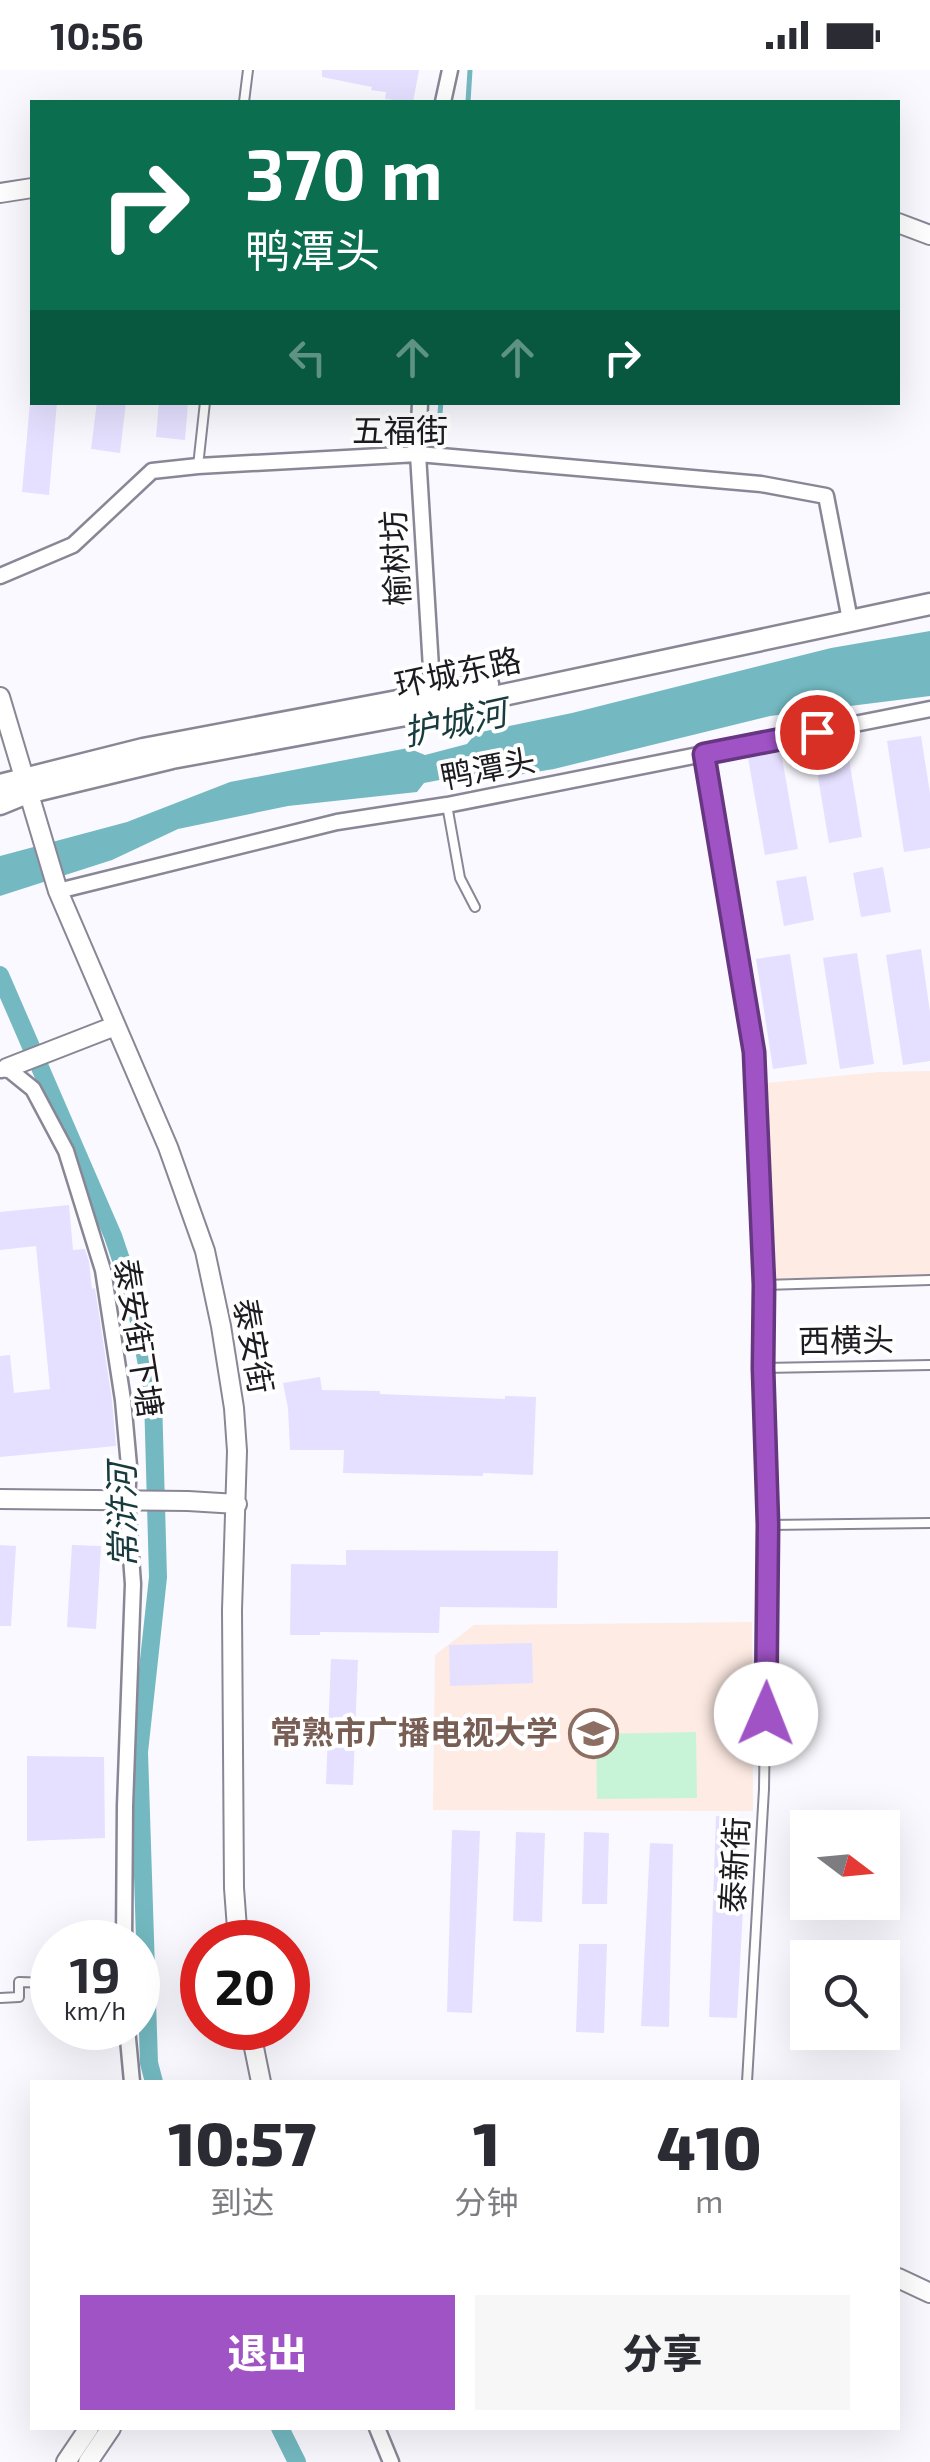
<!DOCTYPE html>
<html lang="zh">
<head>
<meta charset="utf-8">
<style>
	:root { --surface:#fff; --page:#f7f7f7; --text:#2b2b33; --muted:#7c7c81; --accent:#9f53c5 }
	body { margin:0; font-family:"Exo 2","Noto Sans SC",sans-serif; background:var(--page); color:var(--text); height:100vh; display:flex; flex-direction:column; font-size:38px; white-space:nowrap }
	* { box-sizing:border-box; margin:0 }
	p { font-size:32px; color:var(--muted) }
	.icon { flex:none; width:55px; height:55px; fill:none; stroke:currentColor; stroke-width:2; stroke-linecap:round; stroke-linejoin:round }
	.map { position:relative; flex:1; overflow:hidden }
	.panel { position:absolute; left:30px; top:2010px; width:870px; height:350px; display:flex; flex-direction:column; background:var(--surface); border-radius:0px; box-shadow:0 10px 40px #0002 }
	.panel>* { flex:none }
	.top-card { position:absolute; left:30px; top:30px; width:870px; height:305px; border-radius:0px; box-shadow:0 10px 40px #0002; background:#0b6e4f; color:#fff; overflow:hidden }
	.needle { width:65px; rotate:106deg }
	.controls { position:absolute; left:790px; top:1740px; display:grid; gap:20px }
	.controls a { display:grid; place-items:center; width:110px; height:110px; border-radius:0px; background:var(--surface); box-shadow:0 10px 40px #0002; font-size:50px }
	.speed { position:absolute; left:30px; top:1850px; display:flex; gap:20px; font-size:50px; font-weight:700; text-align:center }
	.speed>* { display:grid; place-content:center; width:130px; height:130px; border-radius:50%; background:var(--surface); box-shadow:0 10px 40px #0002; line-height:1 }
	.speed small { font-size:25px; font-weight:400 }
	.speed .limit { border:15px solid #d22; background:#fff; color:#111 }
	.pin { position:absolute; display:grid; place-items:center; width:85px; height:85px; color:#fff; margin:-42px; border:5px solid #fff; border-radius:50%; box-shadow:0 2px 10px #0007 }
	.me { position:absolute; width:110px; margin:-55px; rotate:1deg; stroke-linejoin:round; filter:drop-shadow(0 0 8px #0008) }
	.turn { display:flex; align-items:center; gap:35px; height:210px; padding:0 50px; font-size:45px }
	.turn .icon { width:130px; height:130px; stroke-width:2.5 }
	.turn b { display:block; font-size:70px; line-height:85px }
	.lanes { display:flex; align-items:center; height:95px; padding:0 50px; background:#0003; justify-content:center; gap:50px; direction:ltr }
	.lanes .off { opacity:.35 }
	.eta { display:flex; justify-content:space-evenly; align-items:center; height:170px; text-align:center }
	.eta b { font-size:60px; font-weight:800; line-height:70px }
	.cta { display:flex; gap:20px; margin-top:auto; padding:20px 50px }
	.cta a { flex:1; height:115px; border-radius:0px; background:var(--accent); color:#fff; font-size:40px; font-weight:800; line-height:115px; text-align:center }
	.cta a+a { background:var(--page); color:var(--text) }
	.status { display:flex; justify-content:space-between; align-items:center; height:70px; padding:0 50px; background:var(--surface); direction:ltr }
	.status svg { height:28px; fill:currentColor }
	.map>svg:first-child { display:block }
	.education { fill:#feebe3 }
	.green { fill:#c7f4d6 }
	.water { fill:#74b9c1 }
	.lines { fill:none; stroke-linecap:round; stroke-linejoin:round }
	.stream { stroke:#74b9c1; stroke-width:5 }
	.canal { stroke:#74b9c1; stroke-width:18 }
	.building { fill:#e5e0ff }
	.service-casing { stroke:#898795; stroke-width:12 }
	.minor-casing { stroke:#898795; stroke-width:19 }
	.tertiary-casing { stroke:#898795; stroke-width:22 }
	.secondary-casing { stroke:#898795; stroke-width:25 }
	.service { stroke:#fff; stroke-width:8 }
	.minor { stroke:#fff; stroke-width:14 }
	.tertiary { stroke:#fff; stroke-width:18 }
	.secondary { stroke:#fff; stroke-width:20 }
	.route-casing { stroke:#673680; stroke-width:25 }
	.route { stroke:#9f53c5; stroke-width:18 }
	.labels { text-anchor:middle; stroke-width:8; stroke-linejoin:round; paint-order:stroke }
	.street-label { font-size:32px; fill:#1c1b21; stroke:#fff }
	.education-label { font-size:32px; font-weight:bold; fill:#785e54; stroke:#fff; text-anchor:end }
	.water-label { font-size:35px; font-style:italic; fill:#183b3e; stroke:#fff }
</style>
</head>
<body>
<div class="status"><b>10:56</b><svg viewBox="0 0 49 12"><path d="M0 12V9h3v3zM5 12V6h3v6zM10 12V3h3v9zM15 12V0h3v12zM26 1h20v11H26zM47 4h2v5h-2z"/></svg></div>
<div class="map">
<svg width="930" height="2392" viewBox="0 0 930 2392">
	<rect width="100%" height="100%" fill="#faf9ff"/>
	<path class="education" d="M930,1001V1206L772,1211L767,1013L879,1002Z
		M752,1552L753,1741L433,1740L435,1585L474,1555Z"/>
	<path class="green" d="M696,1662L697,1728L597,1729L596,1664Z"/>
	<path class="water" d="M930,561V626L770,646L554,699L481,711L471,704L424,713L417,722L288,736L178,759L112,790L0,826V786L127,752L230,712L408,678L425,685L467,674L476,663L572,643L831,578Z"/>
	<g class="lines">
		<path class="stream" d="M468,32L470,0
			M438,365L441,332"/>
		<path class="canal" d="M0,905L113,1166L135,1231L153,1327L158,1507L139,1682L149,1993L154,2012
			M280,2358L297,2392"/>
	</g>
	<path class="building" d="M322,0H419L413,32L385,29L386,22L371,20L372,17L322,7Z
		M30,332H57L49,425L22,422Z
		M97,332H126L120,383L91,379Z
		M159,332H188L185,370L156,367Z
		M921,666L930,723V778L904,782L887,671Z
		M846,671L862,767L829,773L813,677Z
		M781,682L798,779L765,785L748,688Z
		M883,797L891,842L861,847L853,803Z
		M806,806L814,850L784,856L776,811Z
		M921,879L930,942V991L903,995L886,885Z
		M857,883L874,994L840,999L823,888Z
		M790,884L807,994L773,999L756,889Z
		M69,1135L73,1180L85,1179L89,1192L92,1219L95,1218L112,1330L116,1376L0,1387V1286L10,1285L14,1323L50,1319L36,1176L0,1180V1142Z
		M320,1307L322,1320L380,1321V1324L505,1329V1326L536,1327L533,1405L483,1403V1406L343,1403L344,1380H290L288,1338L283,1313Z
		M0,1475L16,1476L11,1556H0Z
		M72,1475L101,1476L96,1559L67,1557Z
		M346,1480L558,1481L557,1538L440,1537L439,1563L320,1562V1565H290L291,1494L346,1495Z
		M532,1573L533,1613L450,1616L449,1575Z
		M331,1589L358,1590L353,1715L326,1714Z
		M27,1686L104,1687L105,1768L27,1771Z
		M716,1746L748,1748L737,1948L709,1947Z
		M452,1760L480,1761L472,1943L447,1942Z
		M516,1762L545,1763L542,1852L513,1851Z
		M584,1762L609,1763L607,1834H582Z
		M650,1773L673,1774L669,1957L641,1956Z
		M579,1874H607L604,1963L576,1962Z"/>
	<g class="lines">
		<defs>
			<path id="service" d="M244,32L248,0
				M198,396L205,332
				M704,684L754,982L764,1215L763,1298L768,1455L764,1719L747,2012
				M447,735L460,808L475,837
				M764,1215L930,1210
				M763,1298L930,1295
				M768,1455L930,1453
				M0,1928L19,1927V1912L52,1913"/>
			<path id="minor" d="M443,32L450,0
				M420,332L418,384L433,631
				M0,506L73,475L152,401L198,396L418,384L761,414L826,426L850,550
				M58,821L337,752L447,735L930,639
				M1,1000L7,998L33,1019L66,1081L103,1200L123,1330L129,1396L127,1431L133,1514L125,1736L124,1872
				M127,1958L132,2012
				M377,2358L391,2392"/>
			<path id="tertiary" d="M0,123L32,118
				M898,153L930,165
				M0,627L58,821L168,1077L205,1181L221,1256L234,1338L237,1381L232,1540L234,1818L238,1872
				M7,998L115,956
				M0,1429L188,1431L237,1434
				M250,1958L261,2012
				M898,2208L930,2223
				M66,2392L89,2358
				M88,2392L111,2358"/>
			<path id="secondary" d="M0,715L143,679L488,614
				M0,734L27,723L172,688L433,640L930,534"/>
		</defs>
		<use href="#service" class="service-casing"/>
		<use href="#minor" class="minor-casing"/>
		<use href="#tertiary" class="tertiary-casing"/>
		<use href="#secondary" class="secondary-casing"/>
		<use href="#service" class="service"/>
		<use href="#minor" class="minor"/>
		<use href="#tertiary" class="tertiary"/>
		<use href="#secondary" class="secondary"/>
	</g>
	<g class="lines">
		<defs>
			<path id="route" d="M766,1644L768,1455L763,1298L764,1215L754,982L704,684L817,662"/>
		</defs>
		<use href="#route" class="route-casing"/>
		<use href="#route" class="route"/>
	</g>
	<defs>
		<symbol id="university-ring" viewBox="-11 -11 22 22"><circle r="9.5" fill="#fff" stroke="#8d6e63" stroke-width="1.5"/><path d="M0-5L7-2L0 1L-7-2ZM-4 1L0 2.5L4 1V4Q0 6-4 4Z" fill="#8d6e63"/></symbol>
	</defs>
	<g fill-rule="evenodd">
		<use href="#university-ring" x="566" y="1636" width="55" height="55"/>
	</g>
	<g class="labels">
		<g class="street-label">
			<text x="400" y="372">五福街</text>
			<text transform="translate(396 488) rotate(-93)" y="11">榆树坊</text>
			<text transform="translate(458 603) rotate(-12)" y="11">环城东路</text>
			<text transform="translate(488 699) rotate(-11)" y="11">鸭潭头</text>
			<text transform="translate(138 1268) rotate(81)" y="11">泰安街下塘</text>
			<text transform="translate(846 1271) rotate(-1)" y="11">西横头</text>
			<text transform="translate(253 1276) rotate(80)" y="11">泰安街</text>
			<text transform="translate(735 1795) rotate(-87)" y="11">泰新街</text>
		</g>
		<g class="education-label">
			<text x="558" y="1674">常熟市广播电视大学</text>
		</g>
		<g class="water-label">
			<text transform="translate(455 653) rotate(-12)" y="12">护城河</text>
			<text transform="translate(123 1446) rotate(-91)" y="12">常浒河</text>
		</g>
	</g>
</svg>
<div class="controls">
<a><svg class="needle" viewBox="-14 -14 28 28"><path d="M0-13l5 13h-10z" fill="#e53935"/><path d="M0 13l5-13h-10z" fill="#7c7c81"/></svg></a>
<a><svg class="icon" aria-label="search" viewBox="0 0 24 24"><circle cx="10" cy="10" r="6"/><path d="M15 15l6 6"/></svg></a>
</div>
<div class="speed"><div>19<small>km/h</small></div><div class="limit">20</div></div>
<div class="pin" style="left:817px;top:662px;background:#d93025"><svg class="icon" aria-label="arrive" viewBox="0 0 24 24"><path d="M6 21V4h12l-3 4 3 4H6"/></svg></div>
<svg class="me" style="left:766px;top:1644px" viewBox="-20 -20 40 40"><circle r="19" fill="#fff"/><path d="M0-13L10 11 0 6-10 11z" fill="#9f53c5"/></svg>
<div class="top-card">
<div class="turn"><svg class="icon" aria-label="right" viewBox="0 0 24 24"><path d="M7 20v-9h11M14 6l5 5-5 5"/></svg><div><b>370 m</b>鸭潭头</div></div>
<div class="lanes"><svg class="icon off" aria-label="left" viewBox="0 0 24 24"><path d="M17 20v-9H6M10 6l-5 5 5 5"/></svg><svg class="icon off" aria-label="ahead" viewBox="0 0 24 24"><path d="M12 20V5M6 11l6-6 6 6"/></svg><svg class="icon off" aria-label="ahead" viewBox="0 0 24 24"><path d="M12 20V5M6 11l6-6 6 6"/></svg><svg class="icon" aria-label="right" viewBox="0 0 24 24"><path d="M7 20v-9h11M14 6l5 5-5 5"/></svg></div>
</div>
<section class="panel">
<div class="eta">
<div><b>10:57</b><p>到达</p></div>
<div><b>1</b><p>分钟</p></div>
<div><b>410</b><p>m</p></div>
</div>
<div class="cta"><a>退出</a><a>分享</a></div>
</section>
</div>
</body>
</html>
